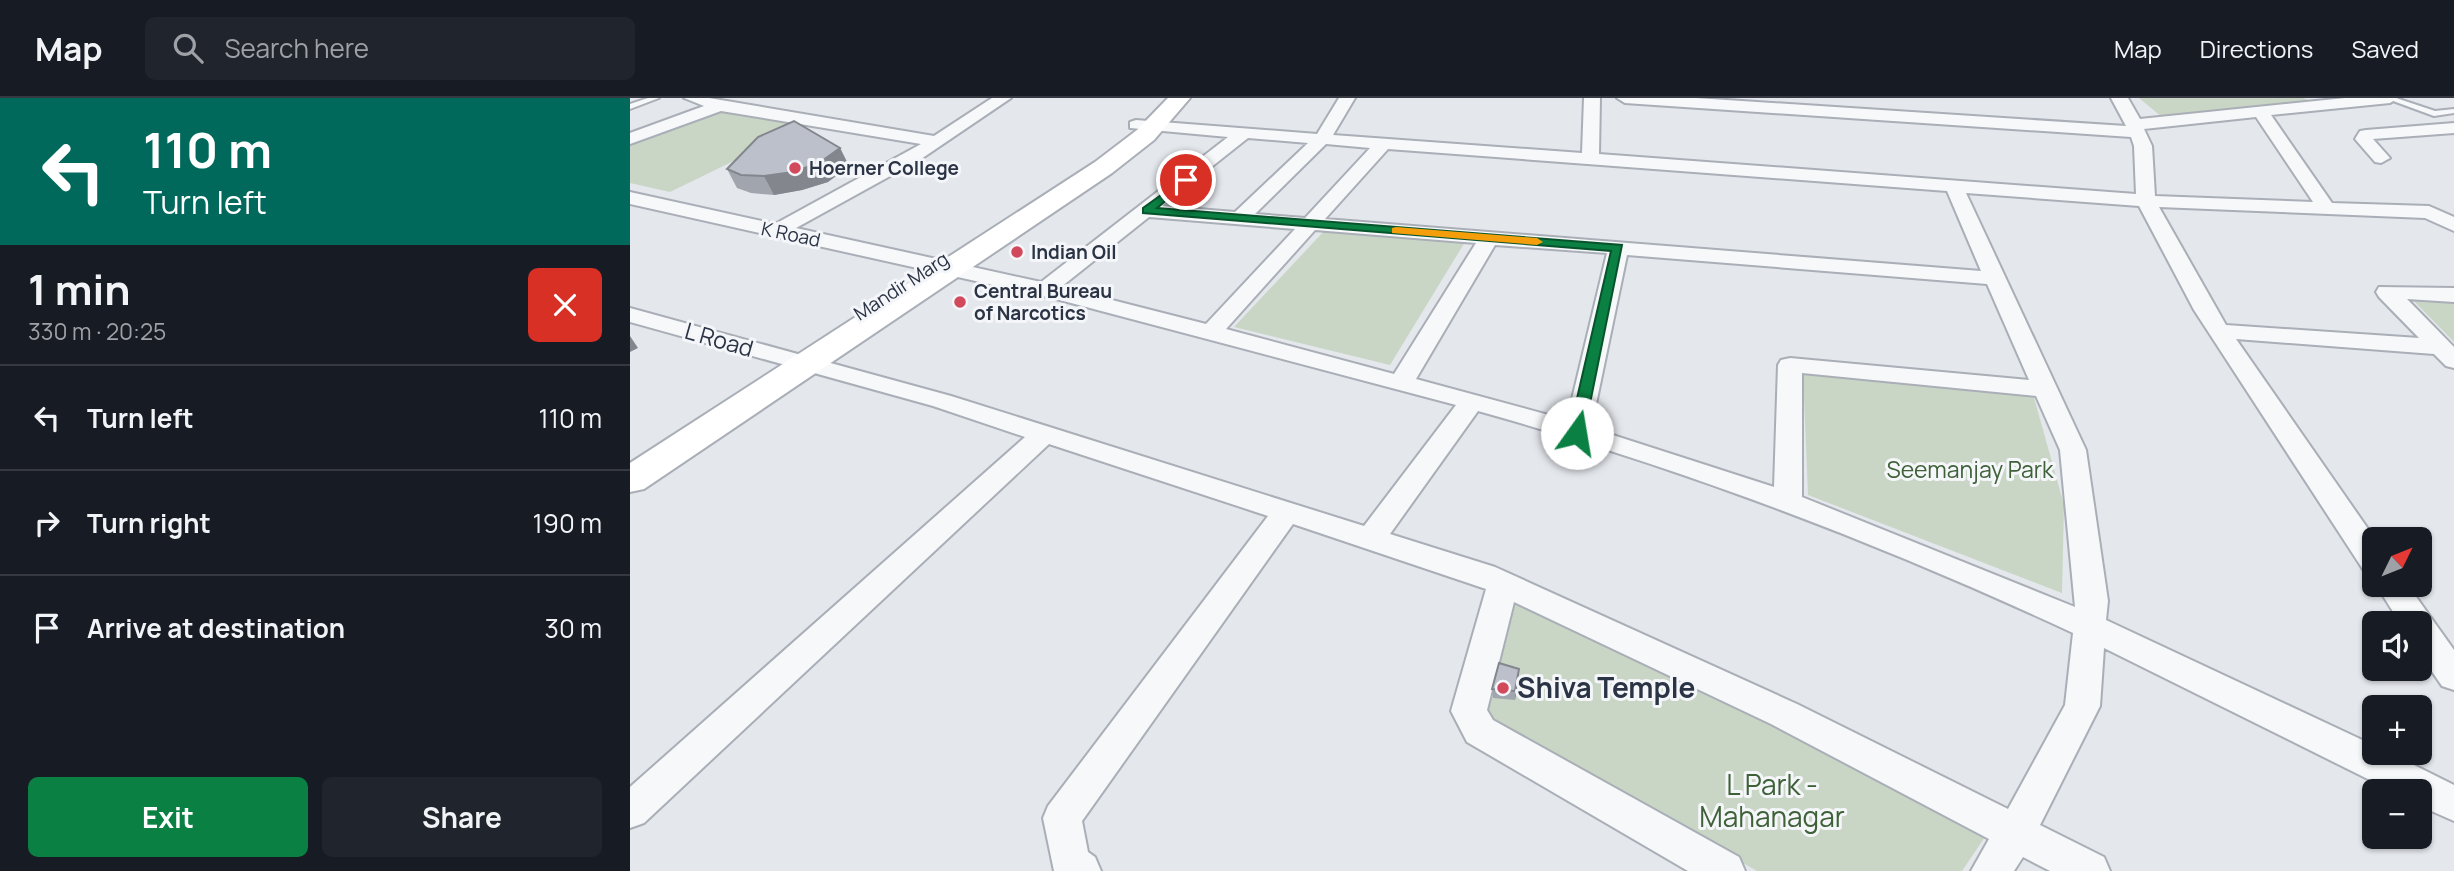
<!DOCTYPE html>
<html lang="en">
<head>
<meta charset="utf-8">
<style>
	:root { --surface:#171b24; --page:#20242c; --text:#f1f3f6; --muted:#9ea1a6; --line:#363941; --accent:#0b8043 }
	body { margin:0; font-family:Manrope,sans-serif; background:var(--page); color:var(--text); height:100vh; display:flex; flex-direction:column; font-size:26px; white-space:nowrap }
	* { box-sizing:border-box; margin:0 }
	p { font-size:23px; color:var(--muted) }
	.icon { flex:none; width:38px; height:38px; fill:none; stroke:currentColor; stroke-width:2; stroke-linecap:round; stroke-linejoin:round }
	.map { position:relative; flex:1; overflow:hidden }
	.sheet { display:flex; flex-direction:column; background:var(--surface); width:630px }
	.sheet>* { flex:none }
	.top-card { background:#00695c; color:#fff; overflow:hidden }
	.needle { width:46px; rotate:47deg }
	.tools { position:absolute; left:1732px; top:429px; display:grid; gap:14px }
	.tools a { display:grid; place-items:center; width:70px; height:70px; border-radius:10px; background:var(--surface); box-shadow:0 2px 5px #0004; font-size:35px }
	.pin { position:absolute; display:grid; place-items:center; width:60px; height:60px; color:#fff; margin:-30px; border:4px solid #fff; border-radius:50%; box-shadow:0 2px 7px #0007 }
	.me { position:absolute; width:77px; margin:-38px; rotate:13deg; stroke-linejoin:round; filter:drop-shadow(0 0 5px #0008) }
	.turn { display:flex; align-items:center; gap:24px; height:147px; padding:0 28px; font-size:32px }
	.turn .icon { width:91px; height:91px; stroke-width:2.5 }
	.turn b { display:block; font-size:49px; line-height:60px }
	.round { display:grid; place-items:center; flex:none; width:74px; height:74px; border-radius:10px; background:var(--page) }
	.overview { display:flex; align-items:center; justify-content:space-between; height:119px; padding:0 28px }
	h1 { font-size:42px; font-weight:700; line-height:52px }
	.button { display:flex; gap:14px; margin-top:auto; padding:14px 28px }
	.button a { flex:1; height:80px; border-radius:10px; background:var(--accent); color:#fff; font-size:28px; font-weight:700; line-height:80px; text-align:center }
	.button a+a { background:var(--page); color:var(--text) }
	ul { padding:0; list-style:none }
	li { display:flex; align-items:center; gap:21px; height:105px; padding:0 28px; border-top:2px solid var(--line) }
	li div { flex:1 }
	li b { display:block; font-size:26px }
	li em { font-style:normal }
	header { display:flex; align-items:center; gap:42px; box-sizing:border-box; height:98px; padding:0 35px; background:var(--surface); border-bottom:2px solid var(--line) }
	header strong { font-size:33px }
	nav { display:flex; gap:38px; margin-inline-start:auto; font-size:24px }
	.search { width:490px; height:63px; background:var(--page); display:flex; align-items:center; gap:18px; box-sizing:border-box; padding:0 24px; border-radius:10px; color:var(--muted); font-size:26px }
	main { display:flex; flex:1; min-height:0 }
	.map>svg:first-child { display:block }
	.green { fill:#c9d6c5 }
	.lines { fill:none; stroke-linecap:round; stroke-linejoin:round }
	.lane-casing { stroke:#a9aeb7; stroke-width:4 }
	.street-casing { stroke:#a9aeb7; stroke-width:4 }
	.secondary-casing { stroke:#a9aeb7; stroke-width:4 }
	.lane { fill:#f7f8fa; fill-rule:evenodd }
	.street { fill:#f7f8fa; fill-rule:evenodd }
	.secondary { fill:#fff; fill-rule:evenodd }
	.wall { fill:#a1a5ae }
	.shaded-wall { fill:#83868d }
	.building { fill:#bbc0ca; stroke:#83868d; stroke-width:2 }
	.route { fill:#0b8043; stroke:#07532c; stroke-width:2 }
	.slow { fill:#f59e0b }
	.poi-dot { fill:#d1495b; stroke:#f4f6f9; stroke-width:2.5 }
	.labels { text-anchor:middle; stroke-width:6; stroke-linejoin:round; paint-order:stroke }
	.far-poi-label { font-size:19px; font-weight:bold; fill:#2b3445; stroke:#f4f6f9; text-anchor:start }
	.far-street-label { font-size:19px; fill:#2b3445; stroke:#f4f6f9 }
	.street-label { font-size:23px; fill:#2b3445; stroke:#f4f6f9 }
	.park-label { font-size:23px; fill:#3f6138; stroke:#f4f6f9 }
	.near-poi-label { font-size:28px; font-weight:bold; fill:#2b3445; stroke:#f4f6f9; text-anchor:start }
	.near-park-label { font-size:28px; fill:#3f6138; stroke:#f4f6f9 }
</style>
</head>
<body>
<header>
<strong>Map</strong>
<div class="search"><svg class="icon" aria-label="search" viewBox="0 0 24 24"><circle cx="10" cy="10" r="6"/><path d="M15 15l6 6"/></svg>Search here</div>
<nav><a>Map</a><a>Directions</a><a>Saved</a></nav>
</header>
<main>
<section class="sheet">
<div class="top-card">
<div class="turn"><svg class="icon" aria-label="left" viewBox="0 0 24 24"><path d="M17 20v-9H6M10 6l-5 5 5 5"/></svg><div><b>110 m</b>Turn left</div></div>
</div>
<div class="overview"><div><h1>1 min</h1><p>330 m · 20:25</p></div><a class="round" style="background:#d93025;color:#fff"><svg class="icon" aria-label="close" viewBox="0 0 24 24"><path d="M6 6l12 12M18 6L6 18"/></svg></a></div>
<ul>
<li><svg class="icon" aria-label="left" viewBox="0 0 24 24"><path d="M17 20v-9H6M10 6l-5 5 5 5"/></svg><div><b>Turn left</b></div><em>110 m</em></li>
<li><svg class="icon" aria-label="right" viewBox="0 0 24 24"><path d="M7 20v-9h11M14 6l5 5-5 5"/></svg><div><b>Turn right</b></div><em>190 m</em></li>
<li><svg class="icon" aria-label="arrive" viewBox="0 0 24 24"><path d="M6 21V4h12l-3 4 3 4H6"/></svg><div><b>Arrive at destination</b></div><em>30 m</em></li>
</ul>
<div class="button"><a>Exit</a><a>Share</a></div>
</section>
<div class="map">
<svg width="1824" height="773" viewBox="0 0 1824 773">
	<rect width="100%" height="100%" fill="#e4e7ec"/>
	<path class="green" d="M1509,0H1673L1681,3L1532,19Z
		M90,10L178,27L40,94L0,85V45Z
		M696,131L835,144L760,267L604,229Z
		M1780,199L1824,201V244Z
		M1173,274L1403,296L1434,407L1432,495L1178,397Z
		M880,498L1359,733L1332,773H1127L854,619Z"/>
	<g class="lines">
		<defs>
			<path id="lane" d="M18,0H29L0,11V6Z
				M1755,0H1766L1805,13L1824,11V15L1804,18Z"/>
			<path id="street" d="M54,0H79L304,38L362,0H381L291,61L166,130L411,184L598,39L500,30V24L506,22L687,36L709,0H725L703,37L952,55L954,0H970L969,56L1506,96L1504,48L1501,39L995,5L987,0H1066L1496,28L1481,0H1498L1510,21L1715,0H1768L1760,5L1641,17L1702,105L1799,108L1824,119V133L1795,120L1529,109L1596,227L1789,240L1749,199L1746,194L1749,189L1824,190V204L1777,201L1824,249V270L1816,268L1804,256L1606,241L1745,441V476L1734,473L1564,212L1509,108L1336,95L1456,352L1478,503L1476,522L1743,647L1745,654H1758L1824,687V723L1790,708V693H1762L1474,550L1470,608L1410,727L1474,759L1480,773H1420L1393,759L1384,773H1341L1359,741L1141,626L884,504L857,612L863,622L1109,759L1115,773H1058L837,644L821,613L856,491L663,426L452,723L458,754L465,759L471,773H424L413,720L418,708L638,418L419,346L14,725L0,730V689L395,339L303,308L0,224V210L321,298L734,428L826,307L426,201L0,106V94L145,126L291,46L91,13L0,46V35L74,8ZM1626,19L1683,104L1525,98L1522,48L1514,31ZM618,40L678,45L605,114L532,108ZM696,46L740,50L675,120L625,116ZM758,51L1317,93L1351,173L695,121ZM519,119L665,131L576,226L431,189ZM685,132L846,145L764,276L596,231ZM865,147L977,155L937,322L786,281ZM997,157L1357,186L1399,282L1160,260L1151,262L1148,267L1144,389L961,330ZM1172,275L1406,298L1430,352L1445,509L1172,399ZM848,313C1052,370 1250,445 1443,535L1435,607L1378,711L1167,606L865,469L760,436Z
				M1824,25V35L1743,41L1760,60L1751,65L1745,64L1725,41L1730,33L1736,32Z
				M1745,485L1777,486L1824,552V592L1812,588L1790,556V525H1770Z"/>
			<path id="secondary" d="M538,0H560L524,42L482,75L14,391L0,394V365L465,64L507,32Z"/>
		</defs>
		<use href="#lane" class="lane-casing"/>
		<use href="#street" class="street-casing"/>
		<use href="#secondary" class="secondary-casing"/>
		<use href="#lane" class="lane"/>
		<use href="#street" class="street"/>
		<use href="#secondary" class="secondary"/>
	</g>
	<path class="wall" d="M210,50L219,68L198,84L172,92L144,97L121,95L107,90L97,71Z
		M889,579L885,602L863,600L862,591Z"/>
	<path class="shaded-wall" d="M210,50L219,68L198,84L172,92L144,97L134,78Z
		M0,238L8,250L0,254Z
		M889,571V579L885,602V593Z"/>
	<path class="building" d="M164,23L210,50L189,65L163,74L134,78L111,77L97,71L128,39Z
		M869,565L889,571L885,593L862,591Z"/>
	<path class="route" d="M556,79L561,82L559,84L527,110L992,147L954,335L947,339L939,335L981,153L513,115V110Z"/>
	<path class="slow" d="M766,129L907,140L913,144L907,147L762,135V130Z"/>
	<g class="poi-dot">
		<circle cx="165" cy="70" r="7"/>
		<circle cx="387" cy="154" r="7"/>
		<circle cx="330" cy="204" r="7"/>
		<circle cx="873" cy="590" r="7"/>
	</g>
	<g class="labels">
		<g class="far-poi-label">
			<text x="179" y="77">Hoerner College</text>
			<text x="401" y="161">Indian Oil</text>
			<text x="344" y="200">Central Bureau<tspan x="344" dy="22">of Narcotics</tspan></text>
		</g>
		<g class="far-street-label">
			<text transform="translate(161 136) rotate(12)" y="7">K Road</text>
			<text transform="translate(271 188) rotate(-33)" y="7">Mandir Marg</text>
		</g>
		<g class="street-label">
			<text transform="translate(89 242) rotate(16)" y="8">L Road</text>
		</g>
		<g class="park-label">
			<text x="1340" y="380">Seemanjay Park</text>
		</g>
		<g class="near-poi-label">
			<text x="887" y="600">Shiva Temple</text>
		</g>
		<g class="near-park-label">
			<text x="1142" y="697">L Park -<tspan x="1142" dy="32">Mahanagar</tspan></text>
		</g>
	</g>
</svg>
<div class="tools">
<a><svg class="needle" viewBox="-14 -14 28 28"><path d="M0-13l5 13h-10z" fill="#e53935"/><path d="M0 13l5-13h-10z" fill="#9ea1a6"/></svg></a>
<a><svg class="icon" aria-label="sound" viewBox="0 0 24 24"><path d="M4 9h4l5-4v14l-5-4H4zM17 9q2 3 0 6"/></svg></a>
<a>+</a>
<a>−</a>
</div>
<div class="pin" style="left:556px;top:82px;background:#d93025"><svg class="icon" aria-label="arrive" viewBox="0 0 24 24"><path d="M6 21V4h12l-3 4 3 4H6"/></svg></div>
<svg class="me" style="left:947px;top:335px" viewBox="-20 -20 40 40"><circle r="19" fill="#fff"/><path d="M0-13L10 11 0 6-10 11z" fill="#0b8043"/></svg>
</div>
</main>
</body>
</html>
